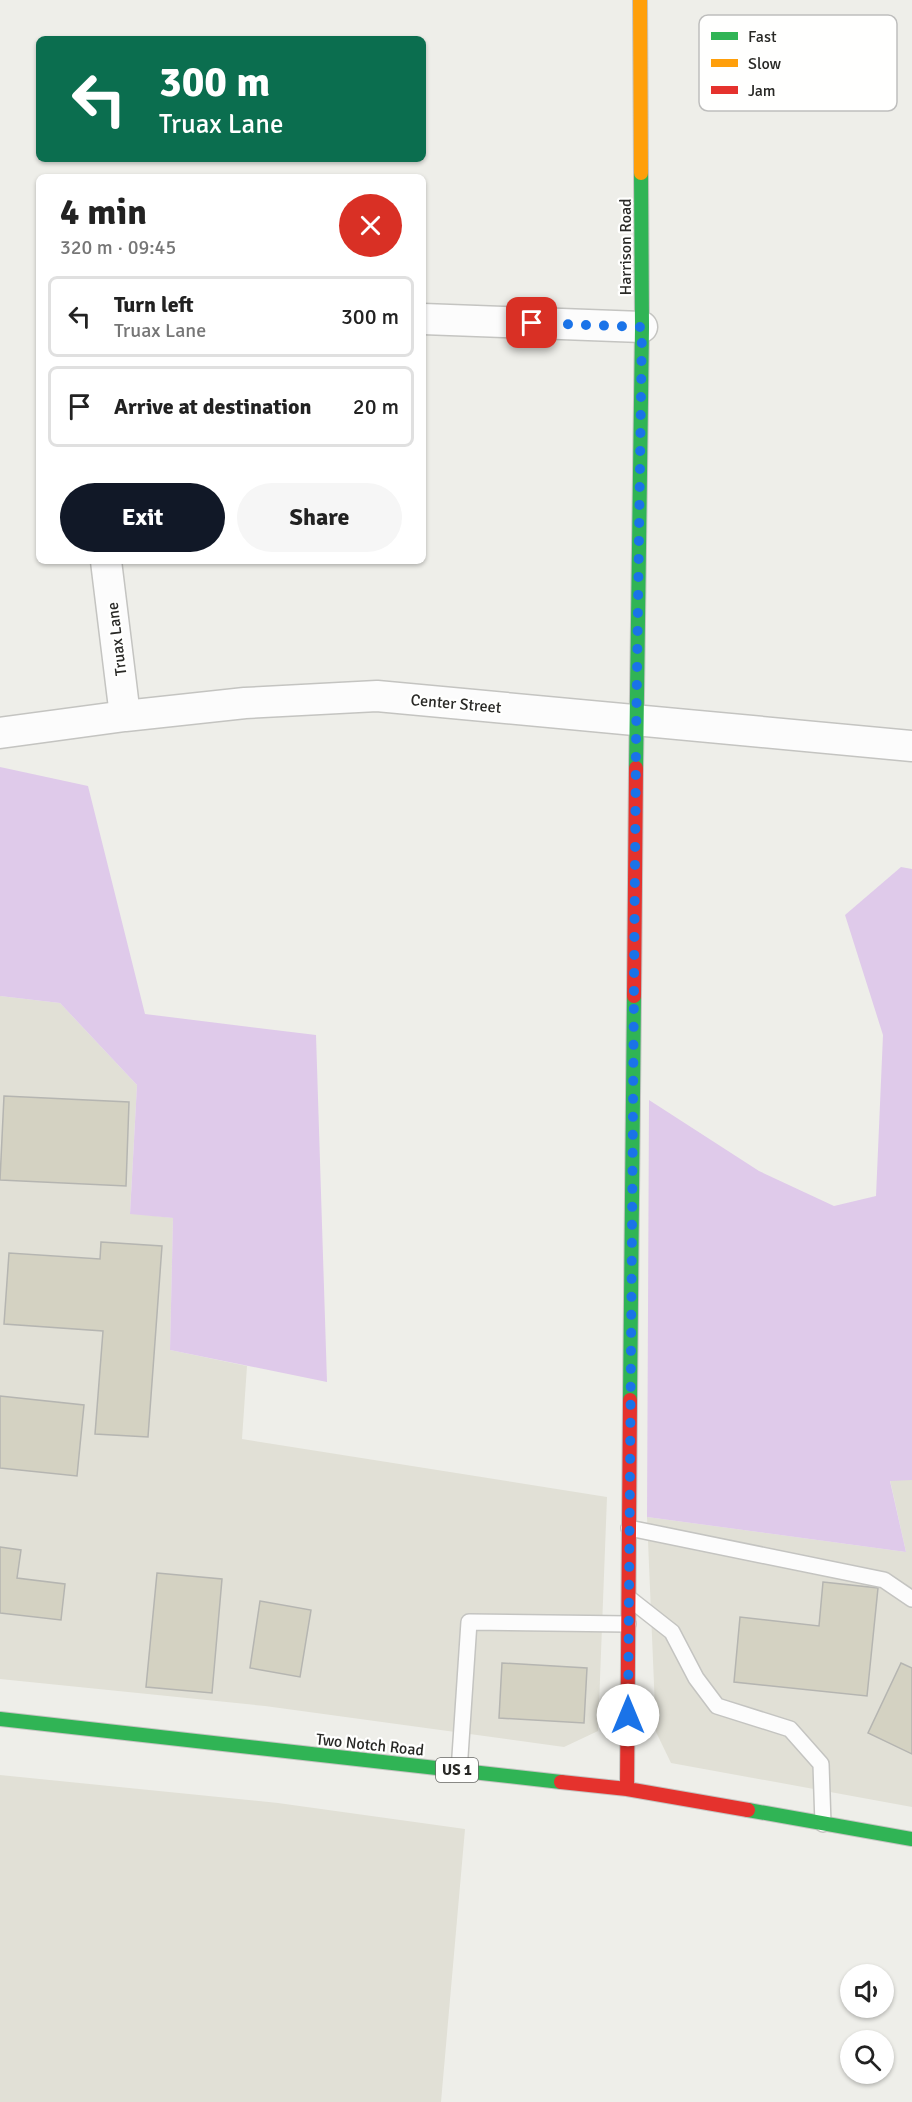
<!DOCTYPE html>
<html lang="en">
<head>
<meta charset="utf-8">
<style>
	:root { --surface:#fff; --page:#f6f6f6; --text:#222; --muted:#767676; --line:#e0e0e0; --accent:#111827 }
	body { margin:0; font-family:Signika,sans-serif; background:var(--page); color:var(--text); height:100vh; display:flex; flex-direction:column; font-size:22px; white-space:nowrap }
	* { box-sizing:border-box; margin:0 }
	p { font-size:20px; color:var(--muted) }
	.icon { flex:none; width:33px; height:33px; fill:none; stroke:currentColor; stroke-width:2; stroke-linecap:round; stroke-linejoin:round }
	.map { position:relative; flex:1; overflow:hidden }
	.drawer { position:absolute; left:36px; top:174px; width:390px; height:390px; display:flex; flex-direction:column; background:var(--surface); border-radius:9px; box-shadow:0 2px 4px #0004 }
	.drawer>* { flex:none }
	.hud { position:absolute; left:36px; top:36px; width:390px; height:126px; border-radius:9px; box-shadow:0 2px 4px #0004; background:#0b6e4f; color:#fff; overflow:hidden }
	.tools { position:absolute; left:840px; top:1964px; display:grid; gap:12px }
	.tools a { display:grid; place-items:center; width:54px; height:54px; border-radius:50%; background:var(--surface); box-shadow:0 2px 4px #0004; font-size:30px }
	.pin { position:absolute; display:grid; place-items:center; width:51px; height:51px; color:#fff; margin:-26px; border-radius:12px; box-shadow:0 3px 9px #0006 }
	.me { position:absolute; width:66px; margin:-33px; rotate:0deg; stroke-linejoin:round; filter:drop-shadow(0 0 4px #0008) }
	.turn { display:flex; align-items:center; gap:21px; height:126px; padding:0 24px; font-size:27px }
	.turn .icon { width:78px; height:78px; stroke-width:2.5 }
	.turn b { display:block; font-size:42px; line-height:51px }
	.round { display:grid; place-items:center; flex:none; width:63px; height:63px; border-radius:32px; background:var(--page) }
	.summary { display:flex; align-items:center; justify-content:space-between; height:102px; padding:0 24px }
	h1 { font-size:36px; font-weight:800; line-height:45px }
	.primary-button { display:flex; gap:12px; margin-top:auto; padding:12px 24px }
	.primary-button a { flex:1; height:69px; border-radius:36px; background:var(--accent); color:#fff; font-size:24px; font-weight:800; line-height:69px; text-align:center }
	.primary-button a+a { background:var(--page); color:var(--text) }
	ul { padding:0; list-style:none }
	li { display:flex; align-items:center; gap:18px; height:81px; margin:0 12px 9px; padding:0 12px; border:3px solid var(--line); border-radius:9px }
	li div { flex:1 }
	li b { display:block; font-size:22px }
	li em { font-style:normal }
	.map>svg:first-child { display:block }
	.built { fill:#e1e0d6 }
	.forest { fill:#dfcaea }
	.building { fill:#d4d2c2; stroke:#b5b5b1; stroke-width:1.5 }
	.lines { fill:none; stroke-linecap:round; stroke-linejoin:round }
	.lane-casing { stroke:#c4c4c1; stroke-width:18 }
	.street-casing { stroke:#c4c4c1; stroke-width:33 }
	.fast-casing { stroke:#c4c4c1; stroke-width:16 }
	.slow-casing { stroke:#c4c4c1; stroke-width:16 }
	.jam-casing { stroke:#c4c4c1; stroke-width:16 }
	.lane { stroke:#fcfcfc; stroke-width:15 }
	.street { stroke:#fcfcfc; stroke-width:30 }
	.fast { stroke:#30b455; stroke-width:14 }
	.slow { stroke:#ff9f0a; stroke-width:14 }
	.jam { stroke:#e5322d; stroke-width:14 }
	.route { stroke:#1a73e8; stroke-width:10; stroke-dasharray:0 18 }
	.labels { text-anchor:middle; stroke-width:4.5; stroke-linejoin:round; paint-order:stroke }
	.shield { fill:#fffffe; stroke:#686866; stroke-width:1.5 }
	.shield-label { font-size:15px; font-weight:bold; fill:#282825 }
	.street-label { font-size:16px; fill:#282825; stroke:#fffffe }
	.key { fill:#fffffe; stroke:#bebebd; stroke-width:1.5 }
	.key-label { font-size:16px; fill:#282825 }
</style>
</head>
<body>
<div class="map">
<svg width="912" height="2102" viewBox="0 0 912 2102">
	<rect width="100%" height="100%" fill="#eeeee9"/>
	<path class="built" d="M0,996L60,1003L137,1085L130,1213L173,1218L170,1350L247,1366L242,1439L607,1497L598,1731L564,1747L265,1706L0,1679Z
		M890,1480H912V1807L671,1763L656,1732L647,1517L906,1552Z
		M0,1775L278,1803L465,1829L441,2102H0Z"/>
	<path class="forest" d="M0,767L88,786L145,1014L316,1035L327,1382L170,1350L173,1218L130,1214L137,1085L60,1003L0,996Z
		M901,867L912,869V1480L890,1481L906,1552L647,1517L649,1100L759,1171L834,1206L876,1196L883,1035L845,915Z"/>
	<path class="building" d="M4,1096L129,1102L126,1186L0,1180Z
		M101,1242L162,1246L148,1437L95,1434L103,1331L4,1324L9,1253L100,1259Z
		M0,1396L84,1405L77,1476L0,1468Z
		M0,1547L21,1550L17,1578L65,1584L61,1620L0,1613Z
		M157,1573L222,1579L212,1693L146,1687Z
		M823,1582L878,1588L867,1696L734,1682L740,1617L819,1626Z
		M260,1601L311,1610L300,1677L250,1668Z
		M502,1663L587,1668L584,1723L499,1718Z
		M901,1663L912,1668V1754L868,1733Z"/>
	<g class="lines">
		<defs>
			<path id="lane" d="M629,1528L884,1580L912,1599
				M630,1599L672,1632L696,1678L717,1706L790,1729L821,1764L823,1824
				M459,1771L469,1622L628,1624"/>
			<path id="street" d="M423,319L642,327
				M106,561L125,716
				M0,733L125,716L245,703L377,696L912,746"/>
			<path id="fast" d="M636,768L642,327L641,173
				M630,1400L634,996
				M0,1719L561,1782
				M748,1810L912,1839"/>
			<path id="slow" d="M640,0L641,173"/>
			<path id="jam" d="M634,996L636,768
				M561,1782L627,1789L748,1810
				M627,1789L630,1400"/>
		</defs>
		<use href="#lane" class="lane-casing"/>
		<use href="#street" class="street-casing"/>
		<use href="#fast" class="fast-casing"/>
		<use href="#slow" class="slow-casing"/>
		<use href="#jam" class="jam-casing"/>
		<use href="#lane" class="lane"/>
		<use href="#street" class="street"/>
		<use href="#fast" class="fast"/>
		<use href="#slow" class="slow"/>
		<use href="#jam" class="jam"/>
	</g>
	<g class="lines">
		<path class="route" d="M532,323L642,327L636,743L628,1715"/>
	</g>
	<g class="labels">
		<rect class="shield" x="436" y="1758" width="42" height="24" rx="4.5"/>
		<g class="shield-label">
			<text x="457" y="1775">US 1</text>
		</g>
		<g class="street-label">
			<text transform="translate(625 247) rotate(-90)" y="6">Harrison Road</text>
			<text transform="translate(116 639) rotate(-97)" y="6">Truax Lane</text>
			<text transform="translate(456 703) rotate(5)" y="6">Center Street</text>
			<text transform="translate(370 1744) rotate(6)" y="6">Two Notch Road</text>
		</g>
	</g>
	<rect x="699" y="15" width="198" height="96" rx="9" class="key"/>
	<rect x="711" y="32" width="27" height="8" fill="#30b455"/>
	<rect x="711" y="59" width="27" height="8" fill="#ff9f0a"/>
	<rect x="711" y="86" width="27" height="8" fill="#e5322d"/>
	<g class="key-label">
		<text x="748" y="42">Fast</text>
		<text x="748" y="69">Slow</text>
		<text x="748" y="96">Jam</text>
	</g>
</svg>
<div class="tools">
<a><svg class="icon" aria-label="sound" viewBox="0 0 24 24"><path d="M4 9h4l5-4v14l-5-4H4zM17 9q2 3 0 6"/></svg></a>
<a><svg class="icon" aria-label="search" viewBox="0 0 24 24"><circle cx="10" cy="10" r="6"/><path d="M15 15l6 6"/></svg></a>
</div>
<div class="pin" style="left:532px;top:323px;background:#d93025"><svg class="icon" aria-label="arrive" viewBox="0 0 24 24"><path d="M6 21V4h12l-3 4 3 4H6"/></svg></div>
<svg class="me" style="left:628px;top:1715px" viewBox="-20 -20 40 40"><circle r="19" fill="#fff"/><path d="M0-13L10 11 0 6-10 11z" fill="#1a73e8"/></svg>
<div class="hud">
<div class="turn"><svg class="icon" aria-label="left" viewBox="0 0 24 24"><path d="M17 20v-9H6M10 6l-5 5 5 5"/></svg><div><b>300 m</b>Truax Lane</div></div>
</div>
<section class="drawer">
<div class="summary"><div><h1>4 min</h1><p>320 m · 09:45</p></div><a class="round" style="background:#d93025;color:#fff"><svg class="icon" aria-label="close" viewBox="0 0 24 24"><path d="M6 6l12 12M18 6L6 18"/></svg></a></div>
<ul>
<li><svg class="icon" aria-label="left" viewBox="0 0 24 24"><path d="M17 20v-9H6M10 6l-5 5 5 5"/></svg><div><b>Turn left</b><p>Truax Lane</p></div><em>300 m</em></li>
<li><svg class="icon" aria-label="arrive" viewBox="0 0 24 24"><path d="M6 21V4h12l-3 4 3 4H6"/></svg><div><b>Arrive at destination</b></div><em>20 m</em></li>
</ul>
<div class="primary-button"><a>Exit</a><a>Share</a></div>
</section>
</div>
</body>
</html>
